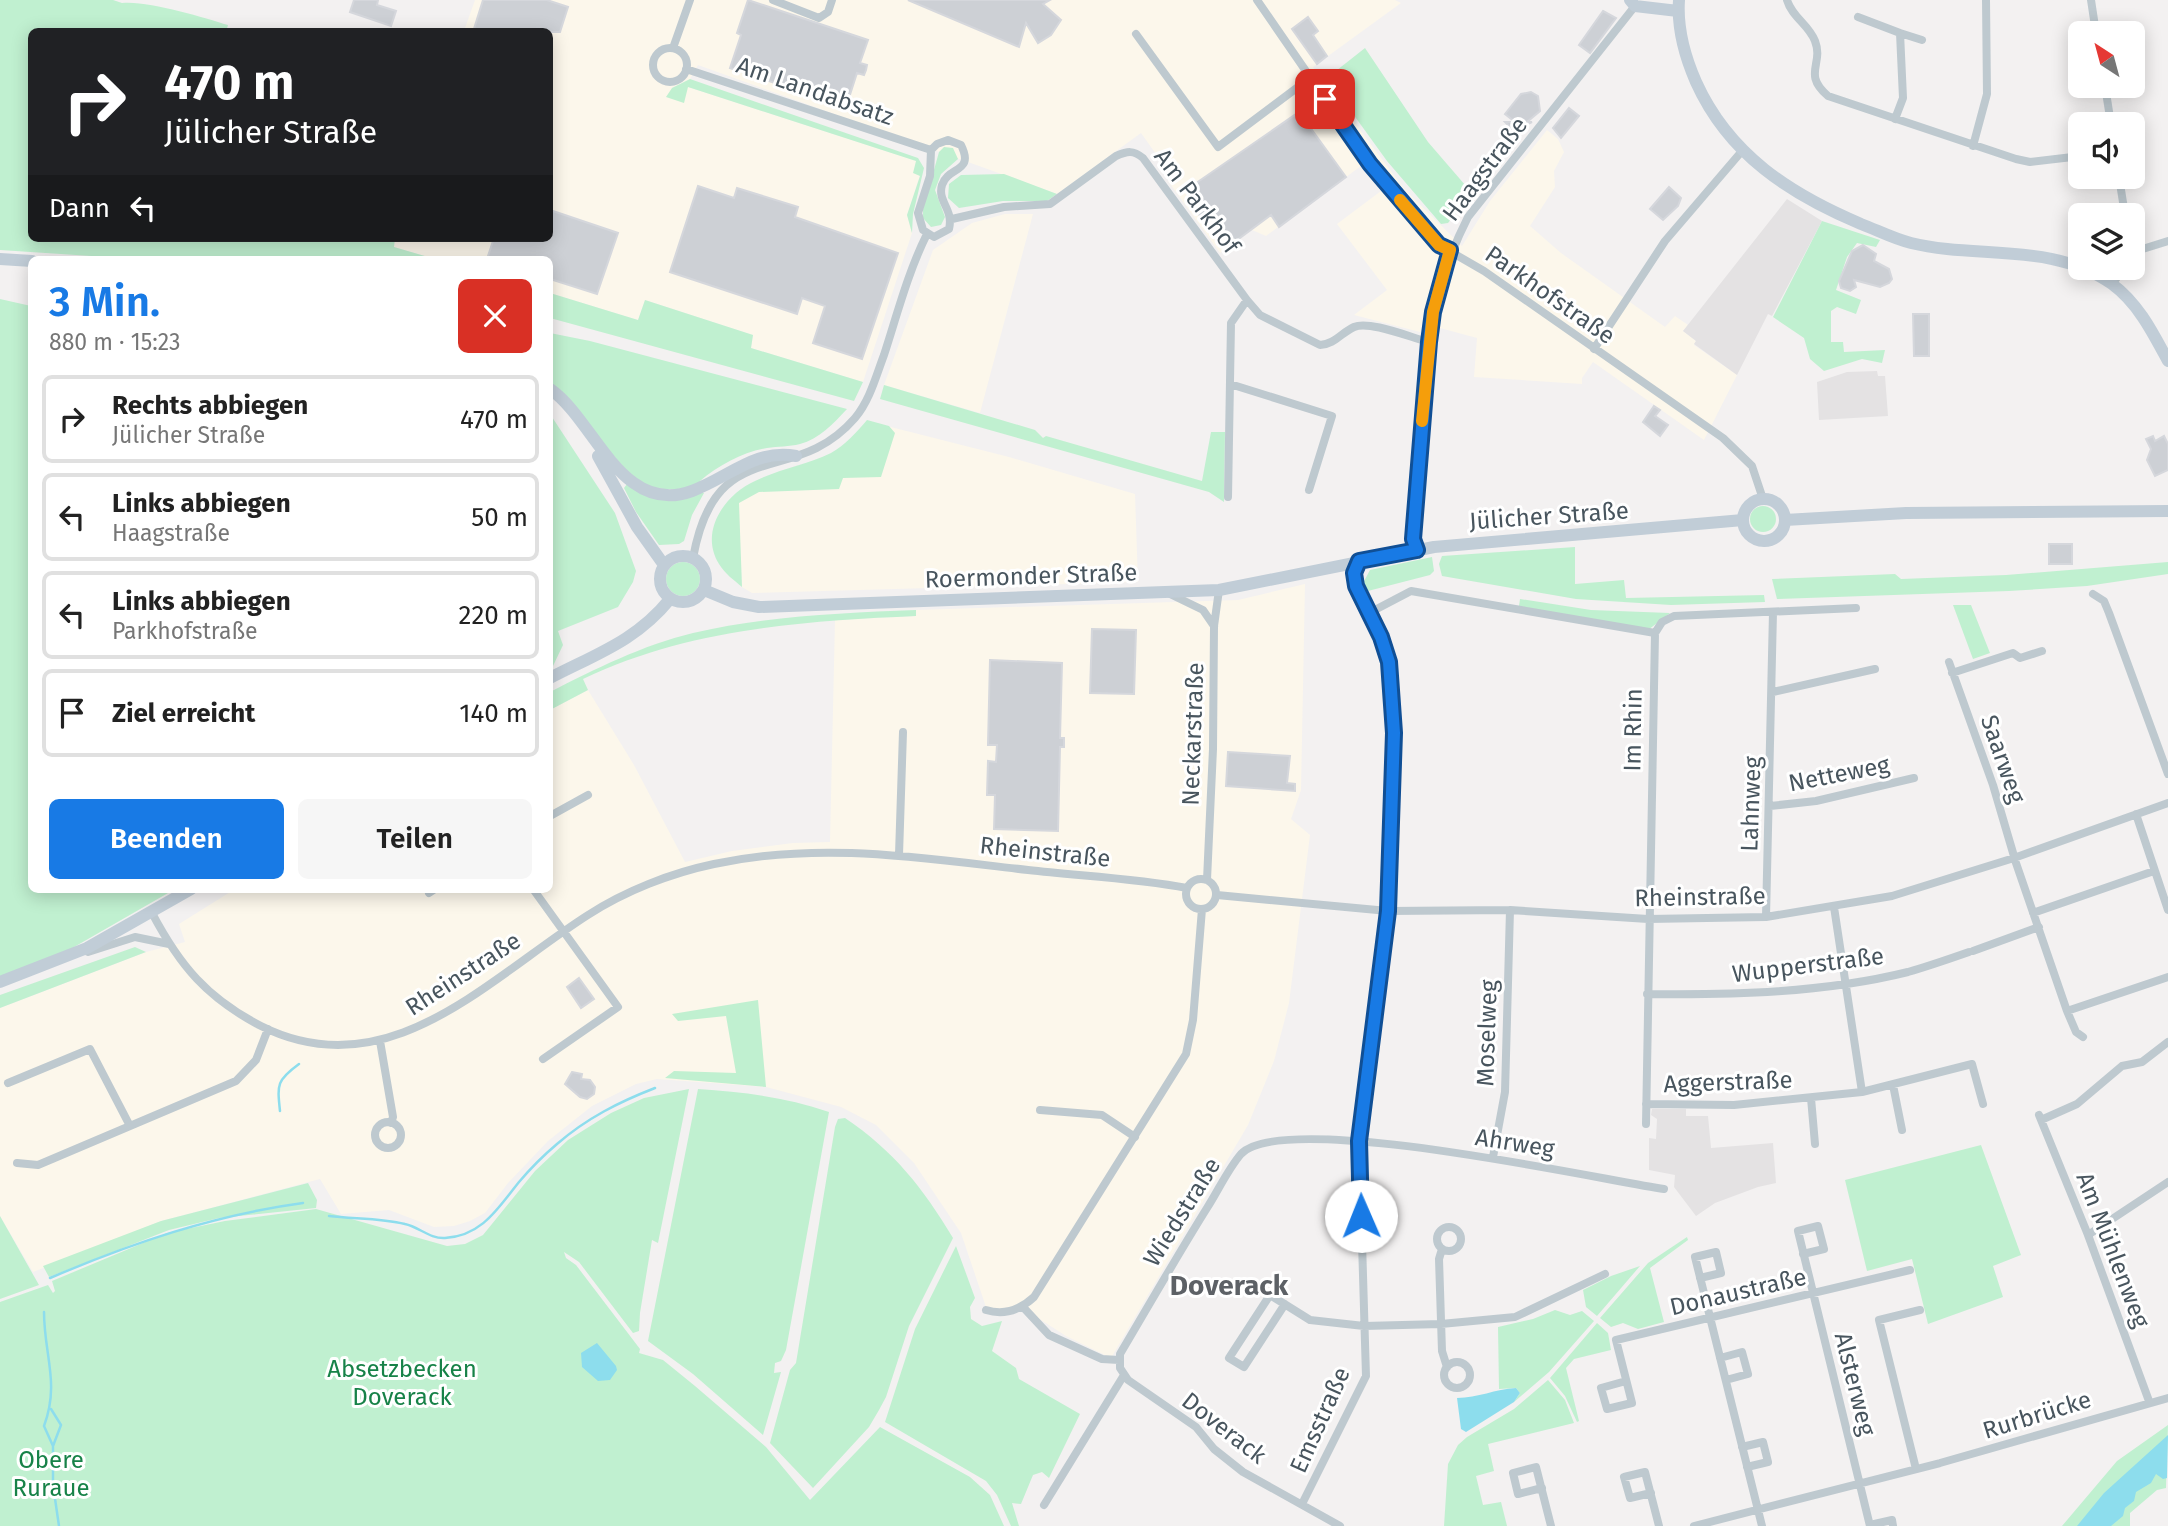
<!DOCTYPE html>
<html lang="de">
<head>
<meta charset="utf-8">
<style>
	:root { --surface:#fff; --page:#f6f6f6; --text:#222; --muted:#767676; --line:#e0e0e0; --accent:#187ae5 }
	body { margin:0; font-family:"Fira Sans",sans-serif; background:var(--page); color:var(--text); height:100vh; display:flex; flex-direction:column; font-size:26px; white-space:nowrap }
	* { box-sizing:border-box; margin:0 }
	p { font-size:23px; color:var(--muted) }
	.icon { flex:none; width:38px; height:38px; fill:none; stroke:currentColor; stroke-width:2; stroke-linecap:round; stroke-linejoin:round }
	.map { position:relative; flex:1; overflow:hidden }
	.sheet { position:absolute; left:28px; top:256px; width:525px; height:637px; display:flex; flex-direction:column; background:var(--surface); border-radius:10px; box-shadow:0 4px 18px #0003 }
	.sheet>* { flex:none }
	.banner { position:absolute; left:28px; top:28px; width:525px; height:214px; border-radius:10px; box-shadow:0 4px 18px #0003; background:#202124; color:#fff; overflow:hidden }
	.needle { width:46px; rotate:324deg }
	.controls { position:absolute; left:2068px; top:21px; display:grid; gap:14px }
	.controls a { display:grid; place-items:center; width:77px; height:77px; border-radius:10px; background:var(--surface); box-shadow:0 4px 18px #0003; font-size:35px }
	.pin { position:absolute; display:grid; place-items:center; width:60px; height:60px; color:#fff; margin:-30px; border-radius:14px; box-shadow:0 4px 10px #0006 }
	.me { position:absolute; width:77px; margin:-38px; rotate:359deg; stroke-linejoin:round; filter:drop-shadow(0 0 5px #0008) }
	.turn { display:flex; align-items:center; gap:24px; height:147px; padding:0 21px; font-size:32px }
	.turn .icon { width:91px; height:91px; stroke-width:2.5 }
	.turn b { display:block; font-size:49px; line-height:60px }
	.then { display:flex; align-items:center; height:66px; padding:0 21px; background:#0003; gap:14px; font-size:26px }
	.round { display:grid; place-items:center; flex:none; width:74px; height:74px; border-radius:10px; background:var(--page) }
	.headline { display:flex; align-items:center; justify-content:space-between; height:119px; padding:0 21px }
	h1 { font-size:42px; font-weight:600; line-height:52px; color:var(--accent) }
	.button { display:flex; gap:14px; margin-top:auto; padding:14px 21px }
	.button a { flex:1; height:80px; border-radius:10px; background:var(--accent); color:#fff; font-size:28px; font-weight:600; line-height:80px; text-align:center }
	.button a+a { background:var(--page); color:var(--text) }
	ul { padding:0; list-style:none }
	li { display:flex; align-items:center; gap:21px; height:88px; margin:0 14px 10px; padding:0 7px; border:4px solid var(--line); border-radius:10px }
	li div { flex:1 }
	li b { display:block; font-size:26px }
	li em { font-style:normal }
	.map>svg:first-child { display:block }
	.commercial { fill:#fcf7eb }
	.education { fill:#e4e2e3 }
	.green { fill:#c0f0d0 }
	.water { fill:#8ddded }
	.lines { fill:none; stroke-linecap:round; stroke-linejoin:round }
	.stream { stroke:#8ddded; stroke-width:2.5 }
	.building { fill:#cdd0d5; stroke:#d5d7dc; stroke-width:2 }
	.street { stroke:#bec9cf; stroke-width:8 }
	.secondary { stroke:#c1cdd7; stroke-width:12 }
	.route-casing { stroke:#104f95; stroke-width:18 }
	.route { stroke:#187ae5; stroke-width:12 }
	.slow { stroke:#f59e0b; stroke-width:12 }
	.labels { text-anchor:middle; stroke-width:6; stroke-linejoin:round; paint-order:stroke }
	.street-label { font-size:24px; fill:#48555e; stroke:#fff }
	.park-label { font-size:24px; fill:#178248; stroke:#fff }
	.quarter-label { font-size:28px; font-weight:bold; fill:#5d6166; stroke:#fff }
</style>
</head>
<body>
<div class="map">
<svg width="2168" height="1526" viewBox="0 0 2168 1526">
	<rect width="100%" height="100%" fill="#f3f1f1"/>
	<path class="commercial" d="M475,0H1395L1401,3L1313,67L1405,190L1462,246L1490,201L1547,130L1558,139L1564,152L1554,171L1555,187L1530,226L1561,253L1665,327L1675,316L1688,325L1683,331L1696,341L1694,345L1737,375L1704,440L1593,362L1582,378V384L1474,377L1477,338L1440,328L1420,332L1354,315L1387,290L1337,224L1381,191L1361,166L1266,236L1252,230L1220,253L1168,181L1173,178L1141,133L1057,194L698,65L690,79L672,88L688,87L917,161L920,175L907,215L912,233L863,382L751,348L753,335L645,300L638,320L550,293V259H435L394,247L395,238H550V32L464,31Z
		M1005,214H1033L980,413L884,385L933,250L972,223Z
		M875,423L1009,457L1135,494L1138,582L752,593L742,587L738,503L748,492L819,477Z
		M1305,584L1301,790L1291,819L1310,835L1289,1003L1274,1061L1248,1125L1111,1358L1066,1336L1024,1309L988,1313L961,1233L914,1163L876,1125L841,1107L766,1087L657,1079L636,1084L592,1106L548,1141L508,1183L485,1213L470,1221L454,1226L434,1227L389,1210L341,1214L320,1179L161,1221L33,1272L0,1216V1008L146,952L185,942L179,924L235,889H550V710L588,690L634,765L685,862L732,851L793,843L830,842L835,620L916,616V610L1238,600Z"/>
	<path class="education" d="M1787,199L1822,221L1772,316L1768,314L1737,375L1694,344L1696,341L1683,331Z
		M1877,371L1878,376H1885L1888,416L1819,420L1817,382L1847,372Z
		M1652,1109H1686V1116H1708L1711,1148L1773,1143L1776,1183L1758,1187L1715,1203L1696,1216L1674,1187L1675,1175L1649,1170V1138L1656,1139L1657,1119L1651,1115Z"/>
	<path class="green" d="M0,0H113L122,3C146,0 203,17 228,25L226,32H32V238H395L394,247L435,259H137L0,250Z
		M1365,48L1428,142L1472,193L1448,223L1441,224L1387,161L1327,78Z
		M690,79L918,158L924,168L913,214L912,233L907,215L920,176L913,173L916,161L688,87L684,103L666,97L672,88Z
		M944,147L953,148L958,159L941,174L935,190L945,217L941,225L931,227L923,218V209L939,152Z
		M1004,174L1057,194L1047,201H1003L959,208L948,198L949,184L961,175Z
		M1822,221L1880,240L1876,247L1857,243L1847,257L1836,290L1861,300L1856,314L1837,307L1831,311V342H1843L1844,352L1885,350L1882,363L1862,359L1824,371L1810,359L1804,338L1773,317Z
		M550,293L638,320L645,300L753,335L751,348L863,382L854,401L550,318Z
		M0,299L31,306L32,889H175L55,958L0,977Z
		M550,333L590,341L847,409C834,423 819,439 800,444C789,447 778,446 767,448C743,452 719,465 700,481V485C675,491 658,492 635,480L550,384Z
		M884,385L1035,430L1043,438L1046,436L1202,481L1211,432H1225L1224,502L1209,492L880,399Z
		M552,417L615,513L636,571L633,582L618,607L558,631L563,645L553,666L550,668V418Z
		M867,420L889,426L895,433L881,477L843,478L839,489L759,492L739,503L742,587C734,580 725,574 719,564C699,532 724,495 755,481C779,469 807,465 831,453C845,445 857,432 867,420Z
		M627,484L640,492L704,493L692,515L684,541L679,544L659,545L636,512L624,488Z
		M1750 519a13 13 0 1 1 26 0a13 13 0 1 1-26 0Z
		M1575,547V584L1624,580L1626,598L1764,595L1765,602L1671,605L1576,599L1442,576L1439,564L1442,556Z
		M1432,557L1434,571L1430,575L1364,592L1362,585L1370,570Z
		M666 579a17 17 0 1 1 34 0a17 17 0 1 1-34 0Z
		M2168,562V574L2087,586L2009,591L1777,599L1772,579L1895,574L1901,579L2006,575Z
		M1520,599L1591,610L1670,613L1648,630L1519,606Z
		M1953,605H1971L1990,653L1973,659Z
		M916,610V616C803,621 687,629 583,679L588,690L550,710V692C595,669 643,645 693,633C766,616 841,613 916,610Z
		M135,947L146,952L0,1008V995Z
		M758,1000L766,1087L665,1078L674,1071L736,1073L726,1016L678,1021L672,1014Z
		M689,1089L658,1243L652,1240L640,1313L639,1331L633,1333L579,1262L564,1252L566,1258L576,1265L640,1349L639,1353L663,1360L695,1386L766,1447L810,1500L880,1427L970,1477L990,1495L1004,1526H0V1302L48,1285L53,1293L55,1291L52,1281L167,1233L225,1221L316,1209L447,1246L465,1244L483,1235L535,1171L568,1140L611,1113L644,1098Z
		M698,1089C743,1092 786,1097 829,1112L786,1350L781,1361L775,1363L774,1373L781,1372L763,1435L693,1374L648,1341Z
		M845,1118C894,1151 923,1188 953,1238L909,1326L886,1397L879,1410L869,1427L813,1488L770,1443L790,1370L796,1363L835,1127L838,1119Z
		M1981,1145L2021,1255L1993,1266L2003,1297L1928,1324L1912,1259L1867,1271L1845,1180Z
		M308,1183L317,1200L316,1208L219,1218L169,1230L49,1277L43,1266L161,1221Z
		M0,1216L39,1285L0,1299Z
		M1687,1237L1688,1240L1650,1268L1664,1322L1638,1329L1623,1323L1611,1327L1600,1318L1648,1263Z
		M956,1246L975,1298L970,1307L971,1319L982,1326L1002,1321L992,1351L1016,1368L1019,1379L1080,1414L1049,1478L1042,1472L1033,1475L1021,1504L1012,1503L1019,1526H1011L997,1495L986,1481L885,1422L915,1329Z
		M1640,1266L1597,1316L1586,1307L1583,1290L1611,1276Z
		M1555,1310L1570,1315L1582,1311L1594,1321L1549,1372L1514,1402L1520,1393L1516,1388L1499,1389L1498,1327L1533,1319Z
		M1597,1323L1608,1333L1611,1350L1574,1359L1566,1368L1579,1421L1577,1422L1565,1396L1550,1378Z
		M1548,1380L1565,1400L1574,1423L1488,1444L1494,1471L1476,1476L1483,1505L1501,1502L1507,1526H1444L1448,1464L1458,1445L1467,1437L1514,1409Z
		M2168,1425L2166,1488L2157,1490L2130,1513V1526H2062L2117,1461Z"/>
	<path class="water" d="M597,1343L616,1366L617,1370L610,1380L598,1381L582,1367L581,1353Z
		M1516,1388L1520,1393L1514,1402L1466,1432L1461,1429L1457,1398C1478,1398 1495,1389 1516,1388Z
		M2168,1435L2167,1478L2163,1479L2156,1474L2151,1483L2136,1492L2134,1501L2125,1508L2123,1516L2111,1526H2077L2104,1493Z"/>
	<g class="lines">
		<path class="stream" d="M280,1111C277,1084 277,1080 299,1064
			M329,1216C354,1219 381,1218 405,1224C419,1227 430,1239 445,1238C482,1236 498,1208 519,1182C530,1169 544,1155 557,1144C587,1118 619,1102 655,1088
			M50,1278C132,1243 214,1215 303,1203
			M44,1312C44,1355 60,1383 44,1426L53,1446V1485L59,1526
			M51,1409L61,1425L53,1446"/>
	</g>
	<path class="building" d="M354,0H378L377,5L396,11L391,26L350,12Z
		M483,0H547L568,7L560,32H473Z
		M748,0L868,40L860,63L867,65L866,70L864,75L857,73L846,107L730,68L741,35L737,33Z
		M908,0H1050L1043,4L1061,20L1051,35L1038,43L1026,23L1019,47Z
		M1603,11L1616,18L1590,53L1579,45Z
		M1308,17L1318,31L1313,35L1327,56L1317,64L1292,29Z
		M1531,92L1538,96L1540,111L1527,122H1532L1511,132V128L1505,122H1515L1505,114L1521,94Z
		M1569,108L1579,116L1561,138L1553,128Z
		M1299,112L1346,177L1279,227L1271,215L1233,243L1211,214L1203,220L1188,199L1189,188Z
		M698,186L734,198L737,188L798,207L795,217L898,253L862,359L813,343L825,306L802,298L797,314L670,272Z
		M1669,187L1681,198L1678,206L1663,220L1650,209Z
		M550,210L618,233L597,294L550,279V259H487L494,238H550Z
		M1863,245L1876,254L1874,261L1889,269L1892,279L1889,283L1880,287L1854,280L1856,287L1850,291L1841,288L1839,281L1852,251Z
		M1913,314H1929V356H1914Z
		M1654,406L1660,410L1655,416L1668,425L1660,436L1643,422Z
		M2153,436L2155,441L2164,436L2168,444V470L2155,476L2147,460L2151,449L2146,439Z
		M2049,544H2072V564H2049Z
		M1092,629L1136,630L1134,694L1090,693Z
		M990,660L1062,663L1060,738H1064V747H1060L1058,831L994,829L995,795H987L988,761L996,762L997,745H988Z
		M1228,752L1290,756L1287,783L1295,784V791L1226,786Z
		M579,978L594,999L581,1008L567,987Z
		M572,1072L582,1074L581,1079L590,1080L595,1087L594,1094L587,1099L580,1097L565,1084Z"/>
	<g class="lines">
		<path class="street" d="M773,0L819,18L828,12L832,0
			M1257,0L1370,164L1439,245L1484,271L1723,438L1752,466L1763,499
			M1787,0C1792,17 1809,25 1815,41C1824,64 1802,74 1828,96L2016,159L2030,162L2081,156
			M2091,0L2096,33
			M1858,17L1900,33L1903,98L1895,119
			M1900,33L1922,40
			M1136,34L1218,147L1310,78
			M653 65a17 17 0 1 1 34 0a17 17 0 1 1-34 0Z
			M673,48L690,0
			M686,69L931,150
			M2105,86L2111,124
			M948,140L961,145C975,173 948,166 942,185C937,202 954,209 949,229L934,237L923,230L918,213L930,176L931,150L937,144Z
			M1973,146L1987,94L1986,0
			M2119,177L2125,215
			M952,219L1004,207L1050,204L1116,156C1128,151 1133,150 1143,158L1247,300L1260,315L1320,345C1335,344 1341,333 1354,327C1369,320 1412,338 1429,342
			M2133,252L2168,241
			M2112,284L2124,268
			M1594,349L1665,241L1742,151
			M1230,384L1332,416L1309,490
			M1228,497L1231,323L1247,300
			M1417,549L1413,539L1429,342C1435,298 1447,258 1468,217L1635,6
			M693,558C716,431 793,490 855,418C870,400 876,376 884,355C897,315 908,272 927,234
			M1170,594L1203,610L1214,626
			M2093,594L2104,601L2109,613L2168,774
			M1369,613L1411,591L1655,633L1646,1124
			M1655,633L1662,622L1674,616L1856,608
			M1949,662L1993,785L2016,863L2067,1011L2076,1032L2083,1037
			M1952,673L2013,653L2020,658L2042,651
			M1773,692L1875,669
			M1770,806L1816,801L1914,778
			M2136,814L2168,910
			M550,816L588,795
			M899,855L903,732
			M1186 894a15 15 0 1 1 30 0a15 15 0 1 1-30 0Z
			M1207,880L1213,749L1214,626L1219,590
			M533,889L618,1007L543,1059
			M429,893L435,889
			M1217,895L1388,911L1510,910L1648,919L1766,917L1892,896L2014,858L2168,803
			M1834,907L1862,1092
			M152,913C180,966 207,998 261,1026C388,1090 489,978 588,915C625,891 671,873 714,864C821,841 921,858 1028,870C1080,876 1135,878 1187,888
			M2033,913L2154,871
			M1766,917L1773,612
			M1973,951L2039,927
			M88,952L135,937L169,944
			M1647,994C1734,995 1823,993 1908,972C1929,966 1949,959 1969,952
			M2067,1011L2168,977
			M380,1041L393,1117L391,1123
			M8,1083L90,1049L130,1126
			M1893,1085L1902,1130
			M1811,1098L1815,1144
			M1646,1104L1734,1105L1862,1092L1972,1064L1983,1104
			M1040,1110L1102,1115L1135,1137
			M2039,1115L2088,1235L2149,1401
			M2041,1120L2077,1104L2122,1066L2142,1062L2168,1042
			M375 1135a13 13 0 1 1 26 0a13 13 0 1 1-26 0Z
			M1493,1157L1505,1092L1510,910
			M17,1163L38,1165L236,1081L256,1060L268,1029
			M1437 1239a12 12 0 1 1 24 0a12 12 0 1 1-24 0Z
			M2088,1235L2168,1182
			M1442,1249L1439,1259L1442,1351L1447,1367
			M1803,1254L1824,1249L1818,1226L1798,1231L1870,1526
			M1700,1278L1721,1273L1716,1252L1695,1257L1762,1526
			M1285,1304L1244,1367L1229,1358L1270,1295L1310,1320L1364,1326L1441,1324L1515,1317L1605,1274
			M1023,1307L1049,1335L1102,1359L1119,1360
			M986,1310C1005,1316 1020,1310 1034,1297L1186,1054L1193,1020L1202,909
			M1720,1358L1742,1352L1748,1374L1726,1380
			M1444 1375a13 13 0 1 1 26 0a13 13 0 1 1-26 0Z
			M1626,1381L1601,1388L1607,1409L1632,1403L1616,1340L1910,1270
			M1742,1447L1763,1442L1768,1462L1747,1467
			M1916,1469L1879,1320L1920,1310
			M1542,1488L1518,1494L1513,1473L1536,1467L1551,1526
			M1651,1493L1630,1498L1624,1477L1645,1472L1659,1526
			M1302,1504L1366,1376L1359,1141L1388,911L1394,733L1389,662L1381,637L1356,586L1355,573L1359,561
			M1044,1505L1124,1375
			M1870,1525L1892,1520L1893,1526
			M1340,1526L1243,1472L1214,1449L1196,1427L1128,1380L1120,1368V1354C1149,1305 1177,1256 1207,1208C1218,1191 1228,1169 1241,1154C1282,1109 1597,1179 1664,1189
			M1694,1526L1940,1463L2168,1398"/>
		<path class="secondary" d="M1630,0L1635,6L1678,11
			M1679,0C1677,29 1685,57 1696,82C1729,155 1790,194 1861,224C1877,230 1894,239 1911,243C1976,259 2054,242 2112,284C2138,303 2153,333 2168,361
			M0,259L32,261
			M550,389C595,420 621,517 692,491C728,478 756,448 796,456
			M598,456L637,527L664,565
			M1743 520a21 21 0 1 1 42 0a21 21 0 1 1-42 0Z
			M1785,520L1906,513L2168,511
			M660 579a23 23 0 1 1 46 0a23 23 0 1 1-46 0Z
			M704,590L733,602L759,607L1219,590L1434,547L1743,520
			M550,678C596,654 636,641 670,599
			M0,982L87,948L191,889"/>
	</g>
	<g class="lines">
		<defs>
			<path id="route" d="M1325,99L1370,164L1439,245L1450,250L1433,312L1429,342L1413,539L1417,550L1359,561L1354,573L1356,586L1381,637L1389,662L1394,733L1388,911L1359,1141L1361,1216"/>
		</defs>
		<use href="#route" class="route-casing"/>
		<use href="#route" class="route"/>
		<path class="slow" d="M1400,200L1439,245L1450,250L1433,312L1422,421"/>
	</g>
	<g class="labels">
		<g class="street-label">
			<text transform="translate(815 91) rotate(19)" y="8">Am Landabsatz</text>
			<text transform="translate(1485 169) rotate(-53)" y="8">Haagstraße</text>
			<text transform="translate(1197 201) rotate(53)" y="8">Am Parkhof</text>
			<text transform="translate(1550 295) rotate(35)" y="8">Parkhofstraße</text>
			<text transform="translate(1549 516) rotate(-4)" y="8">Jülicher Straße</text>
			<text transform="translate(1031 576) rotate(-2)" y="8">Roermonder Straße</text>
			<text transform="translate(1633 730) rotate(-89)" y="8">Im Rhin</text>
			<text transform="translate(1193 734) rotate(-88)" y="8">Neckarstraße</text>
			<text transform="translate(2003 759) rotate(71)" y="8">Saarweg</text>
			<text transform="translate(1839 774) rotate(-11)" y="8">Netteweg</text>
			<text transform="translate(1751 804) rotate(-88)" y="8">Lahnweg</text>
			<text transform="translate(1045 852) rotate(6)" y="8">Rheinstraße</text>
			<text transform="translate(1700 897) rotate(-1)" y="8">Rheinstraße</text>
			<text transform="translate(1808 965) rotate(-7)" y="8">Wupperstraße</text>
			<text transform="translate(463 974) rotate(-33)" y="8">Rheinstraße</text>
			<text transform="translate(1487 1033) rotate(-88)" y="8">Moselweg</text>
			<text transform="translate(1728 1082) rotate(-2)" y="8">Aggerstraße</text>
			<text transform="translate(1515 1143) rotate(9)" y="8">Ahrweg</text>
			<text transform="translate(1182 1212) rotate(-58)" y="8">Wiedstraße</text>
			<text transform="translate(2113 1250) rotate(69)" y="8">Am Mühlenweg</text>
			<text transform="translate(1738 1292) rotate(-13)" y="8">Donaustraße</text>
			<text transform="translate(1855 1384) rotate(76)" y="8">Alsterweg</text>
			<text transform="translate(2037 1415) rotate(-17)" y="8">Rurbrücke</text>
			<text transform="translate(1320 1420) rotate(-66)" y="8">Emsstraße</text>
			<text transform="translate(1224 1428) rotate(38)" y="8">Doverack</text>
		</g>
		<g class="park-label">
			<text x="402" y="1377">Absetzbecken<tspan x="402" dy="28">Doverack</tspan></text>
			<text x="51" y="1468">Obere<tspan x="51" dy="28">Ruraue</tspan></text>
		</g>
		<g class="quarter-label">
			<text x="1229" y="1295">Doverack</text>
		</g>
	</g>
</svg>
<div class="controls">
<a><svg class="needle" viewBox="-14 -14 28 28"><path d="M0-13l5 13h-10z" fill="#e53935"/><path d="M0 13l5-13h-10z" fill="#767676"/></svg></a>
<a><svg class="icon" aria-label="sound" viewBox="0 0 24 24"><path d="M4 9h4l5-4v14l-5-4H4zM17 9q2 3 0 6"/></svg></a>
<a><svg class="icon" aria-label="layers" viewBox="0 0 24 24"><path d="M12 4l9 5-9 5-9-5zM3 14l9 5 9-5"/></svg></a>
</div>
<div class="pin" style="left:1325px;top:99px;background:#d93025"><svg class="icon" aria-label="arrive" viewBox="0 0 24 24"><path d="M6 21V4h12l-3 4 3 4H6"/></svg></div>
<svg class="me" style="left:1361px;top:1216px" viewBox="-20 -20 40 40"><circle r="19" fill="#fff"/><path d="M0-13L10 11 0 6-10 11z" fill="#187ae5"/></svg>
<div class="banner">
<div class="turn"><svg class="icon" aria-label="right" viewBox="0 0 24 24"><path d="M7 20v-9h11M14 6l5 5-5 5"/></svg><div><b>470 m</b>Jülicher Straße</div></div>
<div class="then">Dann<svg class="icon" aria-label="left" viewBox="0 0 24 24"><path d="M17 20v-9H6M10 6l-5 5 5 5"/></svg></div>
</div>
<section class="sheet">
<div class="headline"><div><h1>3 Min.</h1><p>880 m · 15:23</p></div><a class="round" style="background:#d93025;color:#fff"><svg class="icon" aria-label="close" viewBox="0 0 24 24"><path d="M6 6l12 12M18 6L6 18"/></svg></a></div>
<ul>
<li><svg class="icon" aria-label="right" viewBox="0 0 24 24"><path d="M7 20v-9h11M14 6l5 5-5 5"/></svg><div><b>Rechts abbiegen</b><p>Jülicher Straße</p></div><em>470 m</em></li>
<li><svg class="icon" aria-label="left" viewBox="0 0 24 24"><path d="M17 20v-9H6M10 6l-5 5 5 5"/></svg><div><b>Links abbiegen</b><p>Haagstraße</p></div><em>50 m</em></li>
<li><svg class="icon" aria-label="left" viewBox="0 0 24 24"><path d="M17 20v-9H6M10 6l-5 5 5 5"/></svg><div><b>Links abbiegen</b><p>Parkhofstraße</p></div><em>220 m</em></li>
<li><svg class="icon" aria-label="arrive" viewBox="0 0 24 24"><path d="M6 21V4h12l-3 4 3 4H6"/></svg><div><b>Ziel erreicht</b></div><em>140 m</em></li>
</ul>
<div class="button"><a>Beenden</a><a>Teilen</a></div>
</section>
</div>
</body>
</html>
